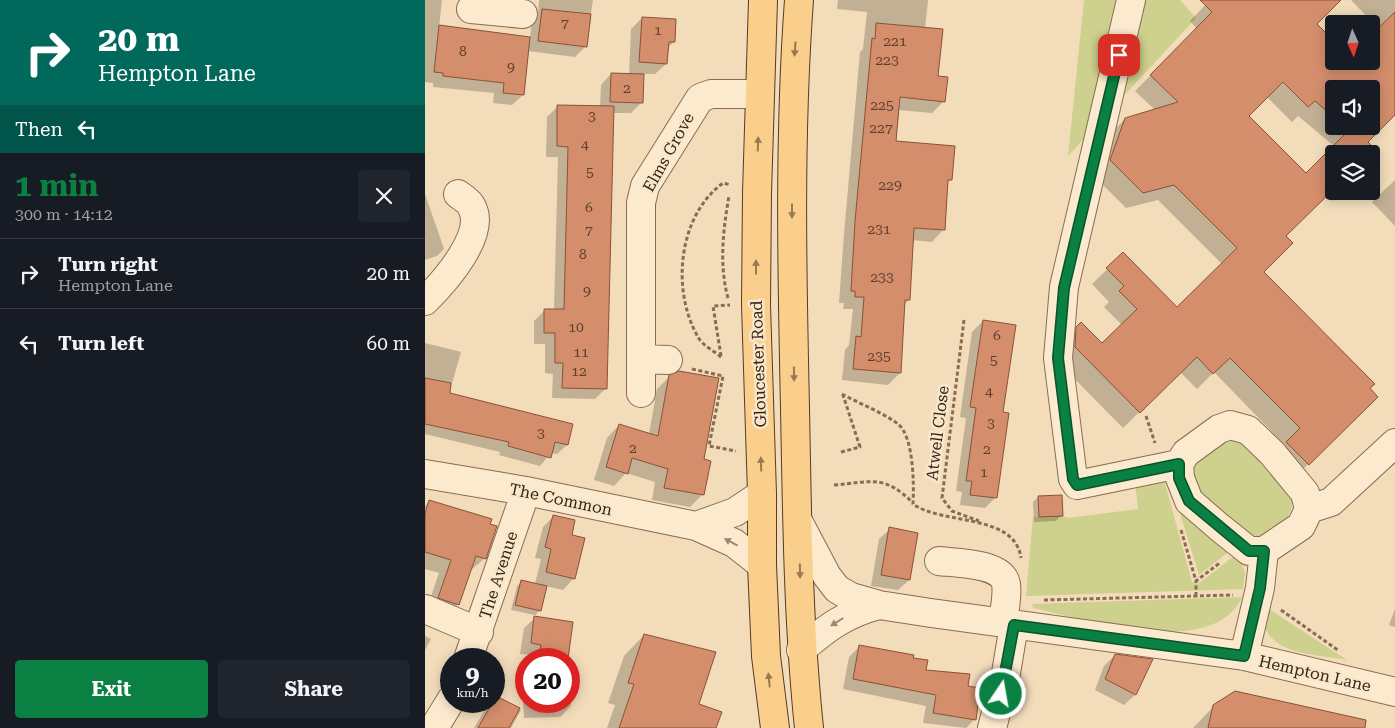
<!DOCTYPE html>
<html lang="en">
<head>
<meta charset="utf-8">
<style>
	:root { --surface:#171b24; --page:#20242c; --text:#f1f3f6; --muted:#9ea1a6; --line:#363941; --accent:#0b8043 }
	body { margin:0; font-family:"Roboto Serif",serif; background:var(--page); color:var(--text); height:100vh; display:flex; flex-direction:column; font-size:19px; white-space:nowrap }
	* { box-sizing:border-box; margin:0 }
	p { font-size:16px; color:var(--muted) }
	.icon { flex:none; width:28px; height:28px; fill:none; stroke:currentColor; stroke-width:2; stroke-linecap:round; stroke-linejoin:round }
	.map { position:relative; flex:1; overflow:hidden }
	.sheet { display:flex; flex-direction:column; background:var(--surface); width:425px }
	.sheet>* { flex:none }
	.guide { background:#00695c; color:#fff; overflow:hidden }
	.needle { width:32px; rotate:177deg }
	.controls { position:absolute; left:900px; top:15px; display:grid; gap:10px }
	.controls a { display:grid; place-items:center; width:55px; height:55px; border-radius:5px; background:var(--surface); box-shadow:0 2px 12px #0003; font-size:25px }
	.speed { position:absolute; left:15px; top:648px; display:flex; gap:10px; font-size:25px; font-weight:700; text-align:center }
	.speed>* { display:grid; place-content:center; width:65px; height:65px; border-radius:50%; background:var(--surface); box-shadow:0 2px 12px #0003; line-height:1 }
	.speed small { font-size:12px; font-weight:400 }
	.speed .limit { border:8px solid #d22; background:#fff; color:#111 }
	.pin { position:absolute; display:grid; place-items:center; width:42px; height:42px; color:#fff; margin:-21px; border-radius:10px; box-shadow:0 2px 8px #0006 }
	.me { position:absolute; width:55px; margin:-28px; rotate:12deg; stroke-linejoin:round; filter:drop-shadow(0 0 4px #0008) }
	.turn { display:flex; align-items:center; gap:18px; height:105px; padding:0 15px; font-size:22px }
	.turn .icon { width:65px; height:65px; stroke-width:2.5 }
	.turn b { display:block; font-size:35px; line-height:42px }
	.then { display:flex; align-items:center; height:48px; padding:0 15px; background:#0003; gap:10px; font-size:19px }
	.round { display:grid; place-items:center; flex:none; width:52px; height:52px; border-radius:5px; background:var(--page) }
	.head { display:flex; align-items:center; justify-content:space-between; height:85px; padding:0 15px }
	h1 { font-size:30px; font-weight:700; line-height:38px; color:var(--accent) }
	.action { display:flex; gap:10px; margin-top:auto; padding:10px 15px }
	.action a { flex:1; height:58px; border-radius:5px; background:var(--accent); color:#fff; font-size:20px; font-weight:700; line-height:58px; text-align:center }
	.action a+a { background:var(--page); color:var(--text) }
	ul { padding:0; list-style:none }
	li { display:flex; align-items:center; gap:15px; height:70px; padding:0 15px; border-top:1px solid var(--line) }
	li div { flex:1 }
	li b { display:block; font-size:19px }
	li em { font-style:normal }
	main { display:flex; flex:1; min-height:0 }
	.map>svg:first-child { display:block }
	.green { fill:#ced08d }
	.shadow { fill:#0003; fill-rule:evenodd }
	.building { fill:#d48e6c; stroke:#8b5136; fill-rule:evenodd }
	.lines { fill:none; stroke-linecap:round; stroke-linejoin:round }
	.minor-casing { stroke:#8a6b53; stroke-width:30 }
	.major-casing { stroke:#573a28; stroke-width:30 }
	.path { stroke:#8a6b53; stroke-width:3; stroke-dasharray:4 2.5; stroke-linecap:butt }
	.minor { stroke:#fceace; stroke-width:28 }
	.major { stroke:#facf8c; stroke-width:28 }
	.oneway { fill:#987a52 }
	.oneway2 { fill:#9a8874 }
	.route-casing { stroke:#07532c; stroke-width:12 }
	.route { stroke:#0b8043; stroke-width:9 }
	.labels { text-anchor:middle; stroke-width:5; stroke-linejoin:round; paint-order:stroke }
	.number-label { font-size:14px; fill:#5e3f2e }
	.street-label { font-size:16px; fill:#372519; stroke:#f9e7ca }
</style>
</head>
<body>
<main>
<section class="sheet">
<div class="guide">
<div class="turn"><svg class="icon" aria-label="right" viewBox="0 0 24 24"><path d="M7 20v-9h11M14 6l5 5-5 5"/></svg><div><b>20 m</b>Hempton Lane</div></div>
<div class="then">Then<svg class="icon" aria-label="left" viewBox="0 0 24 24"><path d="M17 20v-9H6M10 6l-5 5 5 5"/></svg></div>
</div>
<div class="head"><div><h1>1 min</h1><p>300 m · 14:12</p></div><a class="round"><svg class="icon" aria-label="close" viewBox="0 0 24 24"><path d="M6 6l12 12M18 6L6 18"/></svg></a></div>
<ul>
<li><svg class="icon" aria-label="right" viewBox="0 0 24 24"><path d="M7 20v-9h11M14 6l5 5-5 5"/></svg><div><b>Turn right</b><p>Hempton Lane</p></div><em>20 m</em></li>
<li><svg class="icon" aria-label="left" viewBox="0 0 24 24"><path d="M17 20v-9H6M10 6l-5 5 5 5"/></svg><div><b>Turn left</b></div><em>60 m</em></li>
</ul>
<div class="action"><a>Exit</a><a>Share</a></div>
</section>
<div class="map">
<svg width="970" height="728" viewBox="0 0 970 728">
	<rect width="100%" height="100%" fill="#f2dcba"/>
	<path class="green" d="M659,0H755L771,18L643,156Z
		M805,436L822,441L866,490L867,507L861,521L839,537H824L771,496L764,468Z
		M738,476L767,582L773,584L813,553L820,573L818,589L601,596L608,517L638,516L643,518L713,509L710,481Z
		M746,484L811,546L774,575Z
		M817,597C788,661 660,619 608,608L607,604Z
		M836,604L922,660C884,653 834,656 836,604Z"/>
	<path class="shadow" d="M0,0H17L14,27L105,38L107,21L113,15L114,0H168L161,46L150,57L103,51L98,95L87,105L68,103L69,93L8,87V83L0,82Z
		M413,0H503L500,29L519,101L507,113L473,110L470,142L526,179L522,183L519,229L507,242L487,240L484,299L479,305L475,373L463,385L417,380L420,350L424,345L428,309H418L419,303H414L419,234L435,52L438,49L442,12L412,9Z
		M785,0H914L890,24L909,61H946L954,29L926,0H970V113L941,142L954,155L946,163V154H909V191H918L908,201L902,195L860,236L838,272L952,397L867,480L846,459L860,445L789,372L772,389L755,372L698,428L634,363L636,344L656,324L677,345L697,325L679,307L684,302L667,284L698,254L752,308L797,264L733,200L701,208L670,177L684,135L700,119L730,110L710,91L772,29L765,21ZM909,89H946V126H909ZM842,97L867,122L873,116L909,146L881,174L823,116Z
		M217,18L249,42L242,48L241,64L230,74H217V102L206,113H188L181,388L170,399L127,398L128,374L120,373V344H109V321L119,311H129L133,157H121L122,117L133,106L175,107L176,85L186,74L204,75L206,29Z
		M970,180V226L947,202Z
		M0,194L19,249L12,256L0,260Z
		M558,321L577,413L571,497L560,508L535,505L537,492L531,491L541,418L535,417L547,332Z
		M0,343L36,352L24,394L147,425L142,445L132,454L126,453L115,466L74,455L75,452L0,434Z
		M245,376L278,494L265,507L227,500L230,482L201,473L189,486L169,480L182,438L194,425L224,434L232,389Z
		M613,497L636,516L631,521L609,522L608,502Z
		M4,501L60,558L45,571L33,604L20,618L1,611L14,573L0,569V506Z
		M129,516L145,536L158,539L148,579L138,590L121,586L115,610L110,615L86,610L92,586L97,581L110,584L116,559L110,558L118,527Z
		M465,529L484,580L473,590L446,586L454,539Z
		M970,609V627L964,625Z
		M110,618L142,659H106V655L95,654L99,628Z
		M219,635L272,704L290,728H182L190,705L183,703L199,656Z
		M0,636L6,639L0,650Z
		M435,646L487,659L499,671L541,687L550,719L541,728L498,723L501,706L418,689L424,657Z
		M690,655L726,660L710,695L699,705L670,690L679,666Z
		M144,689L146,706L135,717L99,718L98,701L101,692V701H144Z
		M72,697L96,710L86,728H49L61,708Z
		M789,706L923,728H768Z"/>
	<path class="building" d="M775,0H916L892,24L909,41V61H946V35L970,12V115L943,142L954,154H909V189L861,236L868,243L839,272L950,384L945,388L953,397L884,465L861,442L875,428L805,358L788,374L772,357L715,413L650,347L651,327L656,322L677,343L712,309L694,291L699,286L681,268L698,252L752,307L812,248L749,185L718,193L685,160L700,118L753,102L725,75L787,12ZM858,82L883,107L890,101L909,117V89H946V126H928L881,173L824,116Z
		M117,9L166,14L162,47L113,41Z
		M217,17L251,19L250,42H244L242,64L214,62Z
		M451,23L518,29L513,76L523,77L520,102L475,97L471,141L530,146L527,180H523L520,230L489,228L485,300H480L476,373L428,369L431,336L436,337L439,297H430V291H426L430,221L447,38L450,39Z
		M14,25L105,37L99,95L78,93L79,83L18,76V73L9,72Z
		M186,73L219,74L218,103L185,102Z
		M132,105L189,106L182,389L137,388L138,363H130V333H119V309H139L143,147L132,146Z
		M558,320L591,325L578,412L584,413L572,498L545,495L547,481H541L551,408L545,407Z
		M254,371L294,378L279,459L286,461L279,495L239,488L243,469L207,458L203,474L181,467L194,424L233,436L244,375Z
		M0,378L26,383L25,393L148,424L143,445L130,442L126,458L83,446L84,442L0,424Z
		M637,495L638,516L614,517L613,496Z
		M4,500L67,519L65,524L72,526L61,559L51,556L34,605L13,598L26,560L0,552V514Z
		M128,515L150,520L147,535L160,538L150,579L121,572L126,549L120,547Z
		M464,527L493,533L485,580L456,575Z
		M96,580L122,586L116,611L90,605Z
		M109,616L148,622L143,659H114L116,645L106,643Z
		M219,634L291,652L274,704L297,712L291,728H194L209,684L203,683Z
		M434,645L489,655L488,658L503,660L501,670L545,674L543,686L555,688L551,720L508,713L511,695L428,679Z
		M690,654L728,659L711,695L680,679Z
		M810,691L941,720L940,728H783L788,705Z
		M71,696L95,708L84,728H53Z"/>
	<g class="lines">
		<defs>
			<path id="minor" d="M706,0L639,287L633,358L648,479L652,485L754,464
				M46,9L98,14
				M0,301C18,283 65,232 45,204C43,201 37,197 33,194
				M217,359L243,360
				M216,393V203L220,186L275,98L286,94H334
				M805,425L823,430L847,453L880,493L884,509L876,526L839,551H824L794,527L764,501L755,478L754,464L761,453L794,429Z
				M0,474L101,491L271,526L309,543L337,565
				M884,509L906,502L970,443
				M373,521L402,576L412,589L426,597L454,605L506,613L819,656L970,692
				M271,526L310,512L337,494
				M514,561C531,563 577,563 581,584C583,595 579,611 578,623
				M0,609L54,632
				M376,650C403,627 420,614 454,605
				M819,656L835,588L839,551
				M43,659L101,491
				M9,728L26,700
				M567,728L580,679L589,625"/>
			<path id="major" d="M338,0L332,193L331,305L337,494V565L341,656L350,728
				M374,0C364,136 367,272 370,408C372,514 373,622 384,728"/>
		</defs>
		<use href="#minor" class="minor-casing"/>
		<use href="#major" class="major-casing"/>
		<path class="path" d="M303,298C294,265 298,230 304,196
			M539,320L517,498L527,511L554,521
			M296,356L288,306L305,305
			M296,357C289,351 277,345 273,337C246,290 253,216 298,183L306,185
			M267,369L298,376L284,446L311,451
			M417,394C435,404 457,412 473,424C489,437 489,485 488,504C517,525 590,513 596,558
			M721,416L730,443
			M416,452L435,447L418,395
			M409,485C447,482 459,474 488,503
			M756,530L771,581L796,562
			M771,596V581
			M619,600L808,595
			M856,610L914,651"/>
		<use href="#minor" class="minor"/>
		<use href="#major" class="major"/>
	</g>
	<defs><path id="oneway-solid" d="M-6-.8H1V-3.2L6.5 0L1 3.2V.8H-6Z" transform="scale(1.25)"/></defs>
	<g class="oneway">
		<use href="#oneway-solid" transform="translate(370 49) rotate(94)"/>
		<use href="#oneway-solid" transform="translate(333 144) rotate(-88)"/>
		<use href="#oneway-solid" transform="translate(367 211) rotate(90)"/>
		<use href="#oneway-solid" transform="translate(331 267) rotate(-90)"/>
		<use href="#oneway-solid" transform="translate(369 374) rotate(89)"/>
		<use href="#oneway-solid" transform="translate(336 464) rotate(-92)"/>
		<use href="#oneway-solid" transform="translate(375 571) rotate(89)"/>
		<use href="#oneway-solid" transform="translate(344 680) rotate(-96)"/>
	</g>
	<g class="oneway2">
		<use href="#oneway-solid" transform="translate(306 542) rotate(-152)"/>
		<use href="#oneway-solid" transform="translate(412 622) rotate(148)"/>
	</g>
	<g class="lines">
		<defs>
			<path id="route" d="M576,694L589,625L819,656L835,588L839,551H824L764,501L754,478V464L652,485L648,479L633,358L639,288L694,55"/>
		</defs>
		<use href="#route" class="route-casing"/>
		<use href="#route" class="route"/>
	</g>
	<g class="labels">
		<g class="number-label">
			<text x="140" y="28">7</text>
			<text x="233" y="35">1</text>
			<text x="470" y="46">221</text>
			<text x="38" y="56">8</text>
			<text x="462" y="65">223</text>
			<text x="86" y="72">9</text>
			<text x="202" y="93">2</text>
			<text x="457" y="110">225</text>
			<text x="167" y="121">3</text>
			<text x="456" y="133">227</text>
			<text x="160" y="149">4</text>
			<text x="165" y="177">5</text>
			<text x="465" y="190">229</text>
			<text x="164" y="212">6</text>
			<text x="454" y="234">231</text>
			<text x="164" y="235">7</text>
			<text x="158" y="259">8</text>
			<text x="457" y="282">233</text>
			<text x="162" y="296">9</text>
			<text x="151" y="332">10</text>
			<text x="572" y="340">6</text>
			<text x="156" y="357">11</text>
			<text x="454" y="361">235</text>
			<text x="569" y="365">5</text>
			<text x="154" y="376">12</text>
			<text x="564" y="396">4</text>
			<text x="566" y="428">3</text>
			<text x="116" y="438">3</text>
			<text x="208" y="453">2</text>
			<text x="562" y="454">2</text>
			<text x="559" y="477">1</text>
		</g>
		<g class="street-label">
			<text transform="translate(243 152) rotate(-61)" y="6">Elms Grove</text>
			<text transform="translate(333 364) rotate(-92)" y="6">Gloucester Road</text>
			<text transform="translate(512 433) rotate(-83)" y="6">Atwell Close</text>
			<text transform="translate(136 499) rotate(12)" y="6">The Common</text>
			<text transform="translate(73 575) rotate(-72)" y="6">The Avenue</text>
			<text transform="translate(890 673) rotate(13)" y="6">Hempton Lane</text>
		</g>
	</g>
</svg>
<div class="controls">
<a><svg class="needle" viewBox="-14 -14 28 28"><path d="M0-13l5 13h-10z" fill="#e53935"/><path d="M0 13l5-13h-10z" fill="#9ea1a6"/></svg></a>
<a><svg class="icon" aria-label="sound" viewBox="0 0 24 24"><path d="M4 9h4l5-4v14l-5-4H4zM17 9q2 3 0 6"/></svg></a>
<a><svg class="icon" aria-label="layers" viewBox="0 0 24 24"><path d="M12 4l9 5-9 5-9-5zM3 14l9 5 9-5"/></svg></a>
</div>
<div class="speed"><div>9<small>km/h</small></div><div class="limit">20</div></div>
<div class="pin" style="left:694px;top:55px;background:#d93025"><svg class="icon" aria-label="arrive" viewBox="0 0 24 24"><path d="M6 21V4h12l-3 4 3 4H6"/></svg></div>
<svg class="me" style="left:576px;top:694px" viewBox="-20 -20 40 40"><circle r="17" fill="#0b8043" stroke="#fff" stroke-width="3"/><path d="M0-11L8 9 0 5-8 9z" fill="#fff"/></svg>
</div>
</main>
</body>
</html>
